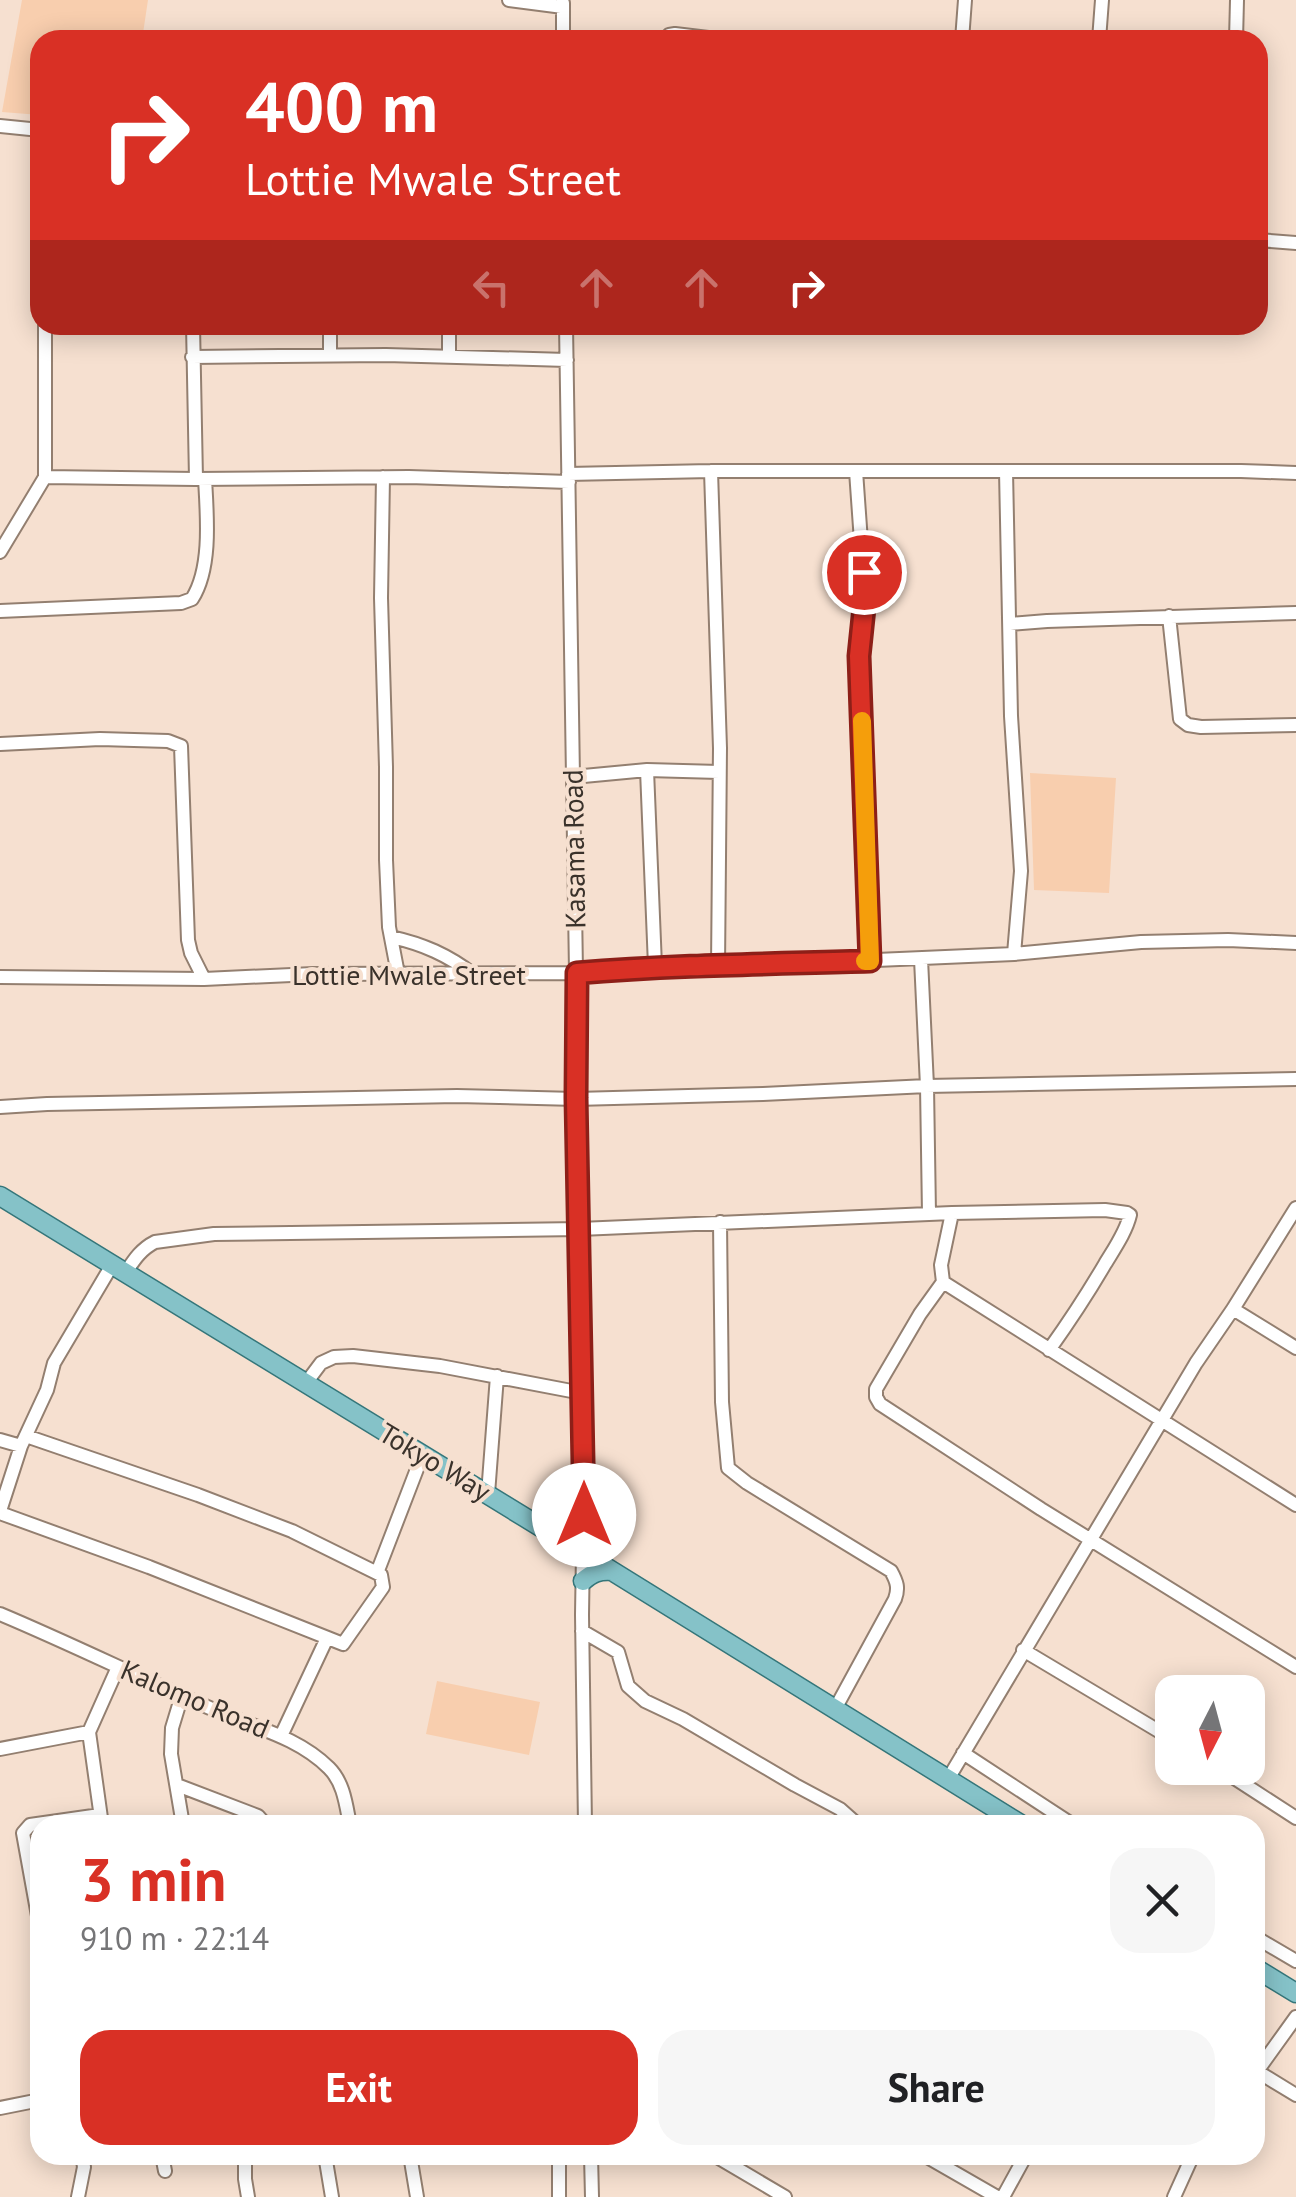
<!DOCTYPE html>
<html lang="en">
<head>
<meta charset="utf-8">
<style>
	:root { --surface:#fff; --page:#f6f6f6; --text:#202124; --muted:#757577; --accent:#d93025 }
	body { margin:0; font-family:"PT Sans",sans-serif; background:var(--page); color:var(--text); height:100vh; display:flex; flex-direction:column; font-size:38px; white-space:nowrap }
	* { box-sizing:border-box; margin:0 }
	p { font-size:32px; color:var(--muted) }
	.icon { flex:none; width:55px; height:55px; fill:none; stroke:currentColor; stroke-width:2; stroke-linecap:round; stroke-linejoin:round }
	.map { position:relative; flex:1; overflow:hidden }
	.sheet { position:absolute; left:30px; top:1815px; width:1235px; height:350px; display:flex; flex-direction:column; background:var(--surface); border-radius:30px; box-shadow:0 5px 25px #0003 }
	.sheet>* { flex:none }
	.top-card { position:absolute; left:30px; top:30px; width:1238px; height:305px; border-radius:30px; box-shadow:0 5px 25px #0003; background:#d93025; color:#fff; overflow:hidden }
	.needle { width:65px; rotate:186deg }
	.buttons { position:absolute; left:1155px; top:1675px; display:grid; gap:20px }
	.buttons a { display:grid; place-items:center; width:110px; height:110px; border-radius:20px; background:var(--surface); box-shadow:0 5px 25px #0003; font-size:50px }
	.pin { position:absolute; display:grid; place-items:center; width:85px; height:85px; color:#fff; margin:-42px; border:5px solid #fff; border-radius:50%; box-shadow:0 2px 10px #0007 }
	.me { position:absolute; width:110px; margin:-55px; rotate:0deg; stroke-linejoin:round; filter:drop-shadow(0 0 8px #0008) }
	.turn { display:flex; align-items:center; gap:35px; height:210px; padding:0 50px; font-size:45px }
	.turn .icon { width:130px; height:130px; stroke-width:2.5 }
	.turn b { display:block; font-size:70px; line-height:85px }
	.lanes { display:flex; align-items:center; height:95px; padding:0 50px; background:#0003; justify-content:center; gap:50px; direction:ltr }
	.lanes .off { opacity:.35 }
	.round { display:grid; place-items:center; flex:none; width:105px; height:105px; border-radius:30px; background:var(--page) }
	.overview { display:flex; align-items:center; justify-content:space-between; height:170px; padding:0 50px }
	h1 { font-size:60px; font-weight:700; line-height:75px; color:var(--accent) }
	.primary-button { display:flex; gap:20px; margin-top:auto; padding:20px 50px }
	.primary-button a { flex:1; height:115px; border-radius:30px; background:var(--accent); color:#fff; font-size:40px; font-weight:700; line-height:115px; text-align:center }
	.primary-button a+a { background:var(--page); color:var(--text) }
	.map>svg:first-child { display:block }
	.green { fill:#f8ceae }
	.lines { fill:none; stroke-linecap:round; stroke-linejoin:round }
	.minor-casing { stroke:#937f70; stroke-width:16 }
	.major-casing { stroke:#35767a; stroke-width:21 }
	.minor { stroke:#fff; stroke-width:12 }
	.major { stroke:#85c2c8; stroke-width:18 }
	.route-casing { stroke:#8d1f18; stroke-width:25 }
	.route { stroke:#d93025; stroke-width:18 }
	.slow { stroke:#f59e0b; stroke-width:18 }
	.labels { text-anchor:middle; stroke-width:8; stroke-linejoin:round; paint-order:stroke }
	.street-label { font-size:28px; fill:#3a322b; stroke:#f6e0d0 }
</style>
</head>
<body>
<div class="map">
<svg width="1296" height="2197" viewBox="0 0 1296 2197">
	<rect width="100%" height="100%" fill="#f6e0d0"/>
	<path class="green" d="M22,0H148L142,40H40V115L2,112Z
		M1030,773L1116,778L1109,893L1034,890Z
		M437,1681L540,1702L529,1755L426,1734Z"/>
	<g class="lines">
		<defs>
			<path id="minor" d="M509,0L563,7
				M563,3V40
				M665,40L669,35L675,34L725,40
				M962,40L965,0
				M1099,40L1102,0
				M1236,40L1237,0
				M0,126L40,130
				M1258,240L1296,243
				M193,325L196,479
				M449,325V356
				M566,325L584,1489L582,1615L585,1825
				M330,355V325
				M192,357L386,355L567,360
				M711,471L720,748L718,967
				M856,471L865,598L859,656L871,961
				M1006,471L1011,716L1021,871L1014,954
				M568,474L711,471H1241L1296,473
				M45,477L196,479L409,477L569,482
				M383,477L381,598L386,767V860L389,927L398,974
				M0,552L45,477V325
				M0,611L181,603L192,599C212,568 207,515 205,479
				M1169,616L1180,719L1188,725L1201,727L1296,725
				M1010,624L1047,621L1296,613
				M0,744L100,739L168,741L181,746L188,940L191,953L204,979
				M647,770L655,966
				M573,777L647,770L719,772
				M391,937C423,944 448,955 474,975
				M921,959L927,1086L929,1214
				M0,977L204,979L313,974L577,973L655,966L718,967L1014,954L1141,942L1228,940L1296,943
				M0,1107L47,1104L457,1096L576,1099L763,1094L927,1086L1296,1079
				M952,1213L941,1265L943,1282L920,1314L876,1389V1397L880,1404L1041,1509L1296,1667
				M720,1222L722,1402L728,1468L747,1483L891,1571C897,1582 899,1588 895,1599L835,1709
				M126,1272C134,1260 141,1249 155,1242L214,1234L580,1229L952,1213L1105,1210L1127,1213L1130,1215C1126,1232 1114,1249 1105,1264C1088,1293 1069,1322 1049,1350
				M943,1282L1296,1505
				M1233,1309L1296,1348
				M306,1383L321,1363L334,1357L353,1356L440,1366L582,1393
				M0,1440L21,1446
				M488,1494L497,1376
				M0,1511L21,1446L47,1390L54,1363L112,1265
				M0,1513L149,1567L343,1644L383,1587L381,1575L292,1531L198,1495L26,1436
				M377,1573L422,1456
				M0,1614C74,1645 146,1681 219,1712C257,1728 299,1738 329,1768C344,1783 346,1805 350,1825
				M582,1631L618,1652L628,1686L645,1701L683,1719L795,1785L840,1809L858,1825
				M1023,1650L1172,1739
				M182,1695L172,1728L171,1754L183,1825
				M281,1736L327,1638
				M0,1749L89,1732
				M963,1753L1073,1825
				M1219,1768L1296,1818
				M948,1779L1196,1363L1233,1309L1296,1208
				M177,1785L258,1816L266,1825
				M102,1825L89,1732L118,1667
				M40,1927L23,1833L30,1825L100,1815
				M1255,1937L1296,1961
				M1255,2070L1296,2095
				M1255,2074L1296,2017
				M0,2108L40,2100
				M162,2155L165,2171
				M245,2155V2179L248,2197
				M325,2155L332,2197
				M410,2155L417,2197
				M559,2155V2197
				M591,2155L592,2197
				M714,2155L785,2197
				M924,2155L997,2197
				M78,2197L84,2167L82,2155
				M1003,2197L1026,2155
				M1174,2197L1193,2155"/>
			<path id="major" d="M0,1196L583,1553L1022,1825
				M552,1534C569,1533 575,1529 584,1515
				M583,1581C592,1573 599,1570 612,1571
				M1255,1968L1296,1993"/>
		</defs>
		<use href="#minor" class="minor-casing"/>
		<use href="#major" class="major-casing"/>
		<use href="#minor" class="minor"/>
		<use href="#major" class="major"/>
	</g>
	<g class="lines">
		<defs>
			<path id="route" d="M584,1515L576,1098L577,973C674,965 773,964 870,961L859,656L865,598L864,572"/>
		</defs>
		<use href="#route" class="route-casing"/>
		<use href="#route" class="route"/>
		<path class="slow" d="M862,721L870,961H865"/>
	</g>
	<g class="labels">
		<g class="street-label">
			<text transform="translate(574 849) rotate(-91)" y="10">Kasama Road</text>
			<text x="409" y="985">Lottie Mwale Street</text>
			<text transform="translate(435 1462) rotate(31)" y="10">Tokyo Way</text>
			<text transform="translate(195 1699) rotate(23)" y="10">Kalomo Road</text>
		</g>
	</g>
</svg>
<div class="buttons">
<a><svg class="needle" viewBox="-14 -14 28 28"><path d="M0-13l5 13h-10z" fill="#e53935"/><path d="M0 13l5-13h-10z" fill="#757577"/></svg></a>
</div>
<div class="pin" style="left:864px;top:572px;background:#d93025"><svg class="icon" aria-label="arrive" viewBox="0 0 24 24"><path d="M6 21V4h12l-3 4 3 4H6"/></svg></div>
<svg class="me" style="left:584px;top:1515px" viewBox="-20 -20 40 40"><circle r="19" fill="#fff"/><path d="M0-13L10 11 0 6-10 11z" fill="#d93025"/></svg>
<div class="top-card">
<div class="turn"><svg class="icon" aria-label="right" viewBox="0 0 24 24"><path d="M7 20v-9h11M14 6l5 5-5 5"/></svg><div><b>400 m</b>Lottie Mwale Street</div></div>
<div class="lanes"><svg class="icon off" aria-label="left" viewBox="0 0 24 24"><path d="M17 20v-9H6M10 6l-5 5 5 5"/></svg><svg class="icon off" aria-label="ahead" viewBox="0 0 24 24"><path d="M12 20V5M6 11l6-6 6 6"/></svg><svg class="icon off" aria-label="ahead" viewBox="0 0 24 24"><path d="M12 20V5M6 11l6-6 6 6"/></svg><svg class="icon" aria-label="right" viewBox="0 0 24 24"><path d="M7 20v-9h11M14 6l5 5-5 5"/></svg></div>
</div>
<section class="sheet">
<div class="overview"><div><h1>3 min</h1><p>910 m · 22:14</p></div><a class="round"><svg class="icon" aria-label="close" viewBox="0 0 24 24"><path d="M6 6l12 12M18 6L6 18"/></svg></a></div>
<div class="primary-button"><a>Exit</a><a>Share</a></div>
</section>
</div>
</body>
</html>
